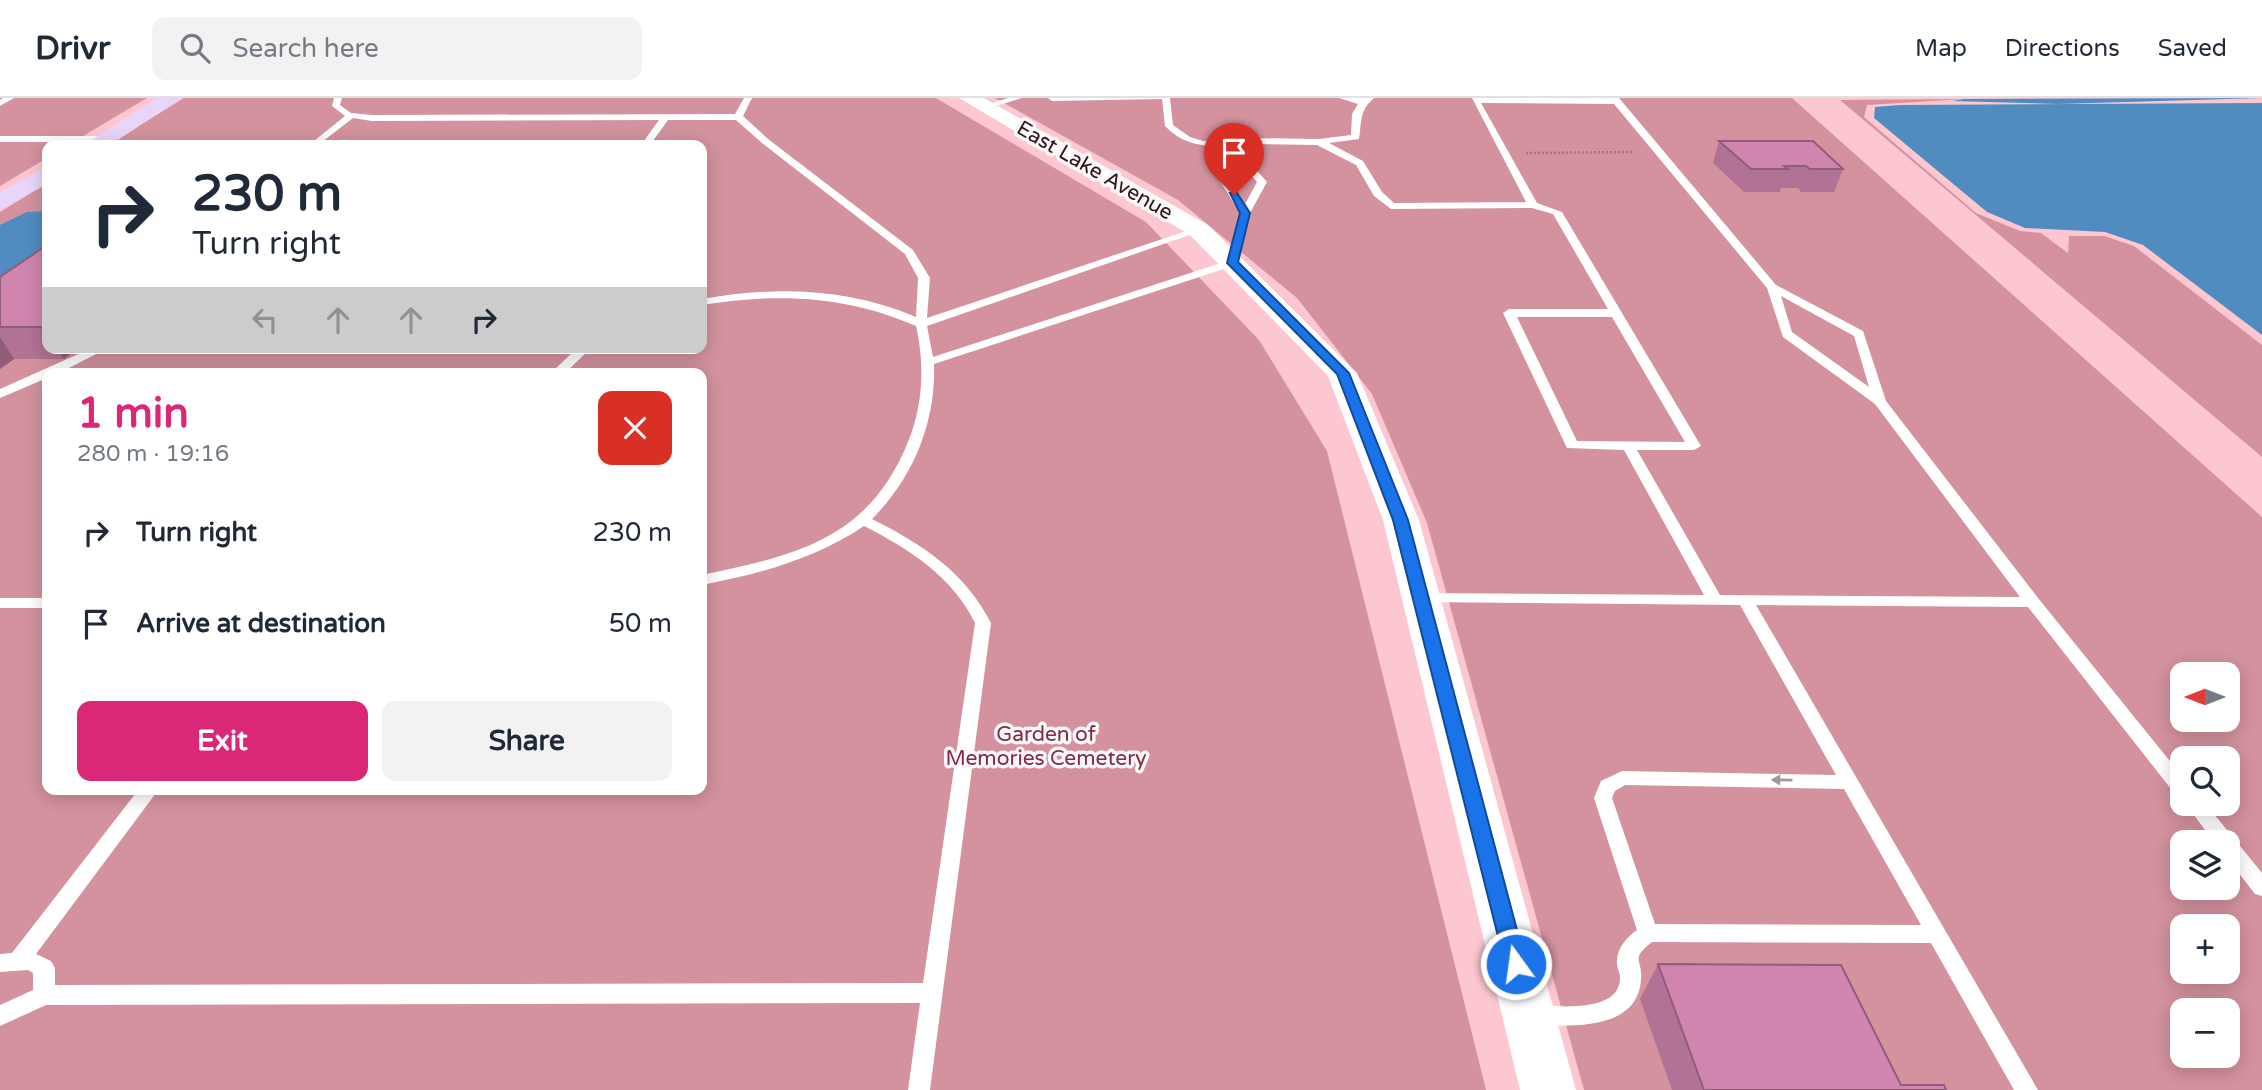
<!DOCTYPE html>
<html lang="en">
<head>
<meta charset="utf-8">
<style>
	:root { --surface:#fff; --page:#f2f2f3; --text:#1f2937; --muted:#747a83; --line:#e0e1e3; --accent:#db2777 }
	body { margin:0; font-family:"Varela Round",sans-serif; background:var(--page); color:var(--text); height:100vh; display:flex; flex-direction:column; font-size:26px; white-space:nowrap }
	* { box-sizing:border-box; margin:0 }
	p { font-size:23px; color:var(--muted) }
	.icon { flex:none; width:38px; height:38px; fill:none; stroke:currentColor; stroke-width:2; stroke-linecap:round; stroke-linejoin:round }
	.map { position:relative; flex:1; overflow:hidden }
	.panel { position:absolute; left:42px; top:270px; width:665px; height:427px; display:flex; flex-direction:column; background:var(--surface); border-radius:14px; box-shadow:0 4px 18px #0003 }
	.panel>* { flex:none }
	.guide { position:absolute; left:42px; top:42px; width:665px; height:214px; border-radius:14px; box-shadow:0 4px 18px #0003; background:#fff; color:var(--text); overflow:hidden }
	.needle { width:46px; rotate:270deg }
	.tools { position:absolute; left:2170px; top:564px; display:grid; gap:14px }
	.tools a { display:grid; place-items:center; width:70px; height:70px; border-radius:14px; background:var(--surface); box-shadow:0 4px 18px #0003; font-size:35px }
	.pin { position:absolute; display:grid; place-items:center; width:60px; height:60px; color:#fff; margin:-72px -30px; border-radius:50% 50% 50% 0; rotate:-45deg; box-shadow:0 0 7px #0007 }
	.pin .icon { rotate:45deg }
	.me { position:absolute; width:77px; margin:-38px; rotate:346deg; stroke-linejoin:round; filter:drop-shadow(0 0 5px #0008) }
	.turn { display:flex; align-items:center; gap:24px; height:147px; padding:0 35px; font-size:32px }
	.turn .icon { width:91px; height:91px; stroke-width:2.5 }
	.turn b { display:block; font-size:49px; line-height:60px }
	.lanes { display:flex; align-items:center; height:66px; padding:0 35px; background:#0003; justify-content:center; gap:35px; direction:ltr }
	.lanes .off { opacity:.35 }
	.round { display:grid; place-items:center; flex:none; width:74px; height:74px; border-radius:14px; background:var(--page) }
	.headline { display:flex; align-items:center; justify-content:space-between; height:119px; padding:0 35px }
	h1 { font-size:42px; font-weight:700; line-height:52px; color:var(--accent) }
	.button { display:flex; gap:14px; margin-top:auto; padding:14px 35px }
	.button a { flex:1; height:80px; border-radius:14px; background:var(--accent); color:#fff; font-size:28px; font-weight:700; line-height:80px; text-align:center }
	.button a+a { background:var(--page); color:var(--text) }
	ul { padding:0; list-style:none }
	li { display:flex; align-items:center; gap:21px; height:91px; padding:0 35px }
	li div { flex:1 }
	li b { display:block; font-size:26px }
	li em { font-style:normal }
	header { display:flex; align-items:center; gap:42px; box-sizing:border-box; height:98px; padding:0 35px; background:var(--surface); border-bottom:2px solid var(--line) }
	header strong { font-size:33px }
	nav { display:flex; gap:38px; margin-inline-start:auto; font-size:24px }
	.search { width:490px; height:63px; background:var(--page); display:flex; align-items:center; gap:18px; box-sizing:border-box; padding:0 24px; border-radius:14px; color:var(--muted); font-size:26px }
	.map>svg:first-child { display:block }
	.green { fill:#d3929e; fill-rule:evenodd }
	.water { fill:#518cc0 }
	.lines { fill:none; stroke-linecap:round; stroke-linejoin:round }
	.path { stroke:#a2777f; stroke-width:2.5; stroke-dasharray:2 2; stroke-linecap:butt }
	.lane { fill:#fff; fill-rule:evenodd }
	.secondary { fill:#fff; fill-rule:evenodd }
	.primary { fill:#e8d6fa; fill-rule:evenodd }
	.wall { fill:#b27295 }
	.shaded-wall { fill:#915d79 }
	.building { fill:#cf85ad; stroke:#915d79; stroke-width:2 }
	.oneway { fill:#a39598 }
	.route { fill:#1a73e8; stroke:#114b97; stroke-width:2 }
	.labels { text-anchor:middle; stroke-width:7; stroke-linejoin:round; paint-order:stroke }
	.street-label { font-size:21px; fill:#32131a; stroke:#f8f8f8 }
	.park-label { font-size:21px; fill:#862743; stroke:#f8f8f8 }
</style>
</head>
<body>
<header>
<strong>Drivr</strong>
<div class="search"><svg class="icon" aria-label="search" viewBox="0 0 24 24"><circle cx="10" cy="10" r="6"/><path d="M15 15l6 6"/></svg>Search here</div>
<nav><a>Map</a><a>Directions</a><a>Saved</a></nav>
</header>
<div class="map">
<svg width="2262" height="992" viewBox="0 0 2262 992">
	<rect width="100%" height="100%" fill="#fdc7d1"/>
	<path class="green" d="M0,0H147L68,47H47V60L0,88Z
		M184,0H936L1146,124L1259,242L1327,353L1486,992H0V114L47,85V250H702V47H108ZM47,275H702V691H47Z
		M995,0H1792L2262,419V992H1584L1427,425L1372,296L1297,200L1178,102ZM2182,576H2228V621H2182ZM2182,660H2228V705H2182ZM2182,744H2228V789H2182ZM2182,828H2228V873H2182ZM2182,912H2228V957H2182Z
		M1964,1L1867,7L1864,19L1976,115L2020,133L2041,135L2068,155L2069,138H2104L2134,148L2262,247V359L1840,2Z"/>
	<path class="water" d="M2262,0L2057,6L1952,3L1964,1Z
		M2262,5V237L2143,147L2105,134L2025,130L1987,114L1874,20L1875,9L1900,7Z
		M47,113V164L0,208V127L27,114Z"/>
	<g class="lines">
		<path class="path" d="M1526,55L1633,54"/>
		<path class="lane" d="M3,0H14L0,8V2Z
			M334,0H342L340,7L351,15L372,17L735,16L744,0H752L743,18L768,41L913,152L930,180L927,220L1195,130L1204,132L927,228L933,259L1227,163L1240,115L1218,80L1233,57L1236,46C1209,50 1185,49 1165,28L1162,1L1052,3L1048,0H1170L1173,27L1190,39L1203,43L1242,40L1319,41L1351,37L1352,16L1358,6L1339,0H1374C1359,13 1362,23 1359,41L1329,45L1363,63L1382,94L1394,105L1526,104L1472,0H1619L1776,187L1863,233L1886,303L2038,500L2182,678V698L2175,696L2028,509L1756,507L2038,992H2014L1931,845L1652,844C1629,862 1643,861 1641,881C1638,933 1572,928 1535,927L1527,924L1524,917L1527,910L1535,907C1558,908 1621,916 1620,879C1620,874 1616,869 1617,863C1617,850 1627,839 1637,832L1594,700L1601,683L1622,673L1836,677L1740,507L1415,504L1413,500L1421,495L1704,497L1624,352L1567,350L1503,215L1509,211H1608L1553,116L1532,110L1391,111L1374,98L1356,67L1317,47L1246,46L1243,57L1267,84L1250,115L1236,167L934,266C936,325 913,380 872,421C922,446 965,474 991,525L930,992H908L920,905L46,907L0,928V907L33,892V875L28,872L0,874V856L12,855L139,691H159L36,856L51,863L55,870V887L923,885L975,525C952,478 909,451 864,428C815,461 759,476 702,487V477C796,457 868,442 908,344C923,307 925,267 916,228C845,197 777,195 702,207V201C775,188 847,190 916,219L918,180L905,156L762,45L736,22H668L650,47H641L659,22L372,23L353,20L318,47H309L345,18L332,8ZM1481,5L1614,6L1767,190L1783,239L1875,306L2020,499L1720,497L1637,352H1694L1701,348L1562,114L1537,105ZM1239,63L1257,84L1245,106L1228,80ZM1781,198L1854,238L1869,289L1792,234ZM1517,219H1612L1685,344L1577,343ZM1625,687L1844,691L1921,827L1655,826L1612,700L1615,693Z
			M1008,0H1022L983,12L979,9Z
			M0,38H105L110,41L105,44H0Z
			M92,250H108L59,275H47V280L0,300V291Z
			M577,250H591L565,275H551Z
			M0,500H47V510H0Z
			M2185,705H2205L2262,775V798L2255,796L2228,761V744H2214Z"/>
		<path class="secondary" d="M959,0H984L1208,127L1357,275L1419,422L1576,992H1520L1383,422L1328,278L1190,137Z"/>
		<path class="primary" d="M157,0H182L110,47H84Z
			M47,69V86L0,112V94Z"/>
	</g>
	<path class="wall" d="M1719,43L1843,71L1834,94H1801L1798,90H1781L1780,94H1744L1713,65Z
		M47,147V250H78L64,261H14L0,271V179Z
		M1658,866L1901,987L1946,992H1672L1640,901Z"/>
	<path class="shaded-wall" d="M47,226V236L43,229Z
		M0,239L14,261L0,271Z
		M57,250H78L64,261Z"/>
	<path class="building" d="M1719,43H1813L1843,71H1810L1806,68H1784L1788,71H1751Z
		M47,147V226L43,229H0V179Z
		M1658,866L1841,867L1901,987H1944L1946,992H1704Z"/>
	<defs><path id="oneway-solid" d="M-6-.8H1V-3.2L6.5 0L1 3.2V.8H-6Z" transform="scale(1.75)"/></defs>
	<use class="oneway" href="#oneway-solid" transform="translate(1782 682) rotate(-179)"/>
	<path class="route" d="M1230,95H1237L1250,115L1238,164L1349,275L1408,422L1526,866L1523,873L1516,875L1508,873L1505,866L1393,422L1337,276L1227,165L1240,115Z"/>
	<g class="labels">
		<g class="street-label">
			<text transform="translate(1095 72) rotate(30)" y="7">East Lake Avenue</text>
		</g>
		<g class="park-label">
			<text x="1046" y="643">Garden of<tspan x="1046" dy="24">Memories Cemetery</tspan></text>
		</g>
	</g>
</svg>
<div class="tools">
<a><svg class="needle" viewBox="-14 -14 28 28"><path d="M0-13l5 13h-10z" fill="#e53935"/><path d="M0 13l5-13h-10z" fill="#747a83"/></svg></a>
<a><svg class="icon" aria-label="search" viewBox="0 0 24 24"><circle cx="10" cy="10" r="6"/><path d="M15 15l6 6"/></svg></a>
<a><svg class="icon" aria-label="layers" viewBox="0 0 24 24"><path d="M12 4l9 5-9 5-9-5zM3 14l9 5 9-5"/></svg></a>
<a>+</a>
<a>−</a>
</div>
<div class="pin" style="left:1234px;top:97px;background:#d93025"><svg class="icon" aria-label="arrive" viewBox="0 0 24 24"><path d="M6 21V4h12l-3 4 3 4H6"/></svg></div>
<svg class="me" style="left:1516px;top:866px" viewBox="-20 -20 40 40"><circle r="17" fill="#1a73e8" stroke="#fff" stroke-width="3"/><path d="M0-11L8 9 0 5-8 9z" fill="#fff"/></svg>
<div class="guide">
<div class="turn"><svg class="icon" aria-label="right" viewBox="0 0 24 24"><path d="M7 20v-9h11M14 6l5 5-5 5"/></svg><div><b>230 m</b>Turn right</div></div>
<div class="lanes"><svg class="icon off" aria-label="left" viewBox="0 0 24 24"><path d="M17 20v-9H6M10 6l-5 5 5 5"/></svg><svg class="icon off" aria-label="ahead" viewBox="0 0 24 24"><path d="M12 20V5M6 11l6-6 6 6"/></svg><svg class="icon off" aria-label="ahead" viewBox="0 0 24 24"><path d="M12 20V5M6 11l6-6 6 6"/></svg><svg class="icon" aria-label="right" viewBox="0 0 24 24"><path d="M7 20v-9h11M14 6l5 5-5 5"/></svg></div>
</div>
<section class="panel">
<div class="headline"><div><h1>1 min</h1><p>280 m · 19:16</p></div><a class="round" style="background:#d93025;color:#fff"><svg class="icon" aria-label="close" viewBox="0 0 24 24"><path d="M6 6l12 12M18 6L6 18"/></svg></a></div>
<ul>
<li><svg class="icon" aria-label="right" viewBox="0 0 24 24"><path d="M7 20v-9h11M14 6l5 5-5 5"/></svg><div><b>Turn right</b></div><em>230 m</em></li>
<li><svg class="icon" aria-label="arrive" viewBox="0 0 24 24"><path d="M6 21V4h12l-3 4 3 4H6"/></svg><div><b>Arrive at destination</b></div><em>50 m</em></li>
</ul>
<div class="button"><a>Exit</a><a>Share</a></div>
</section>
</div>
</body>
</html>
